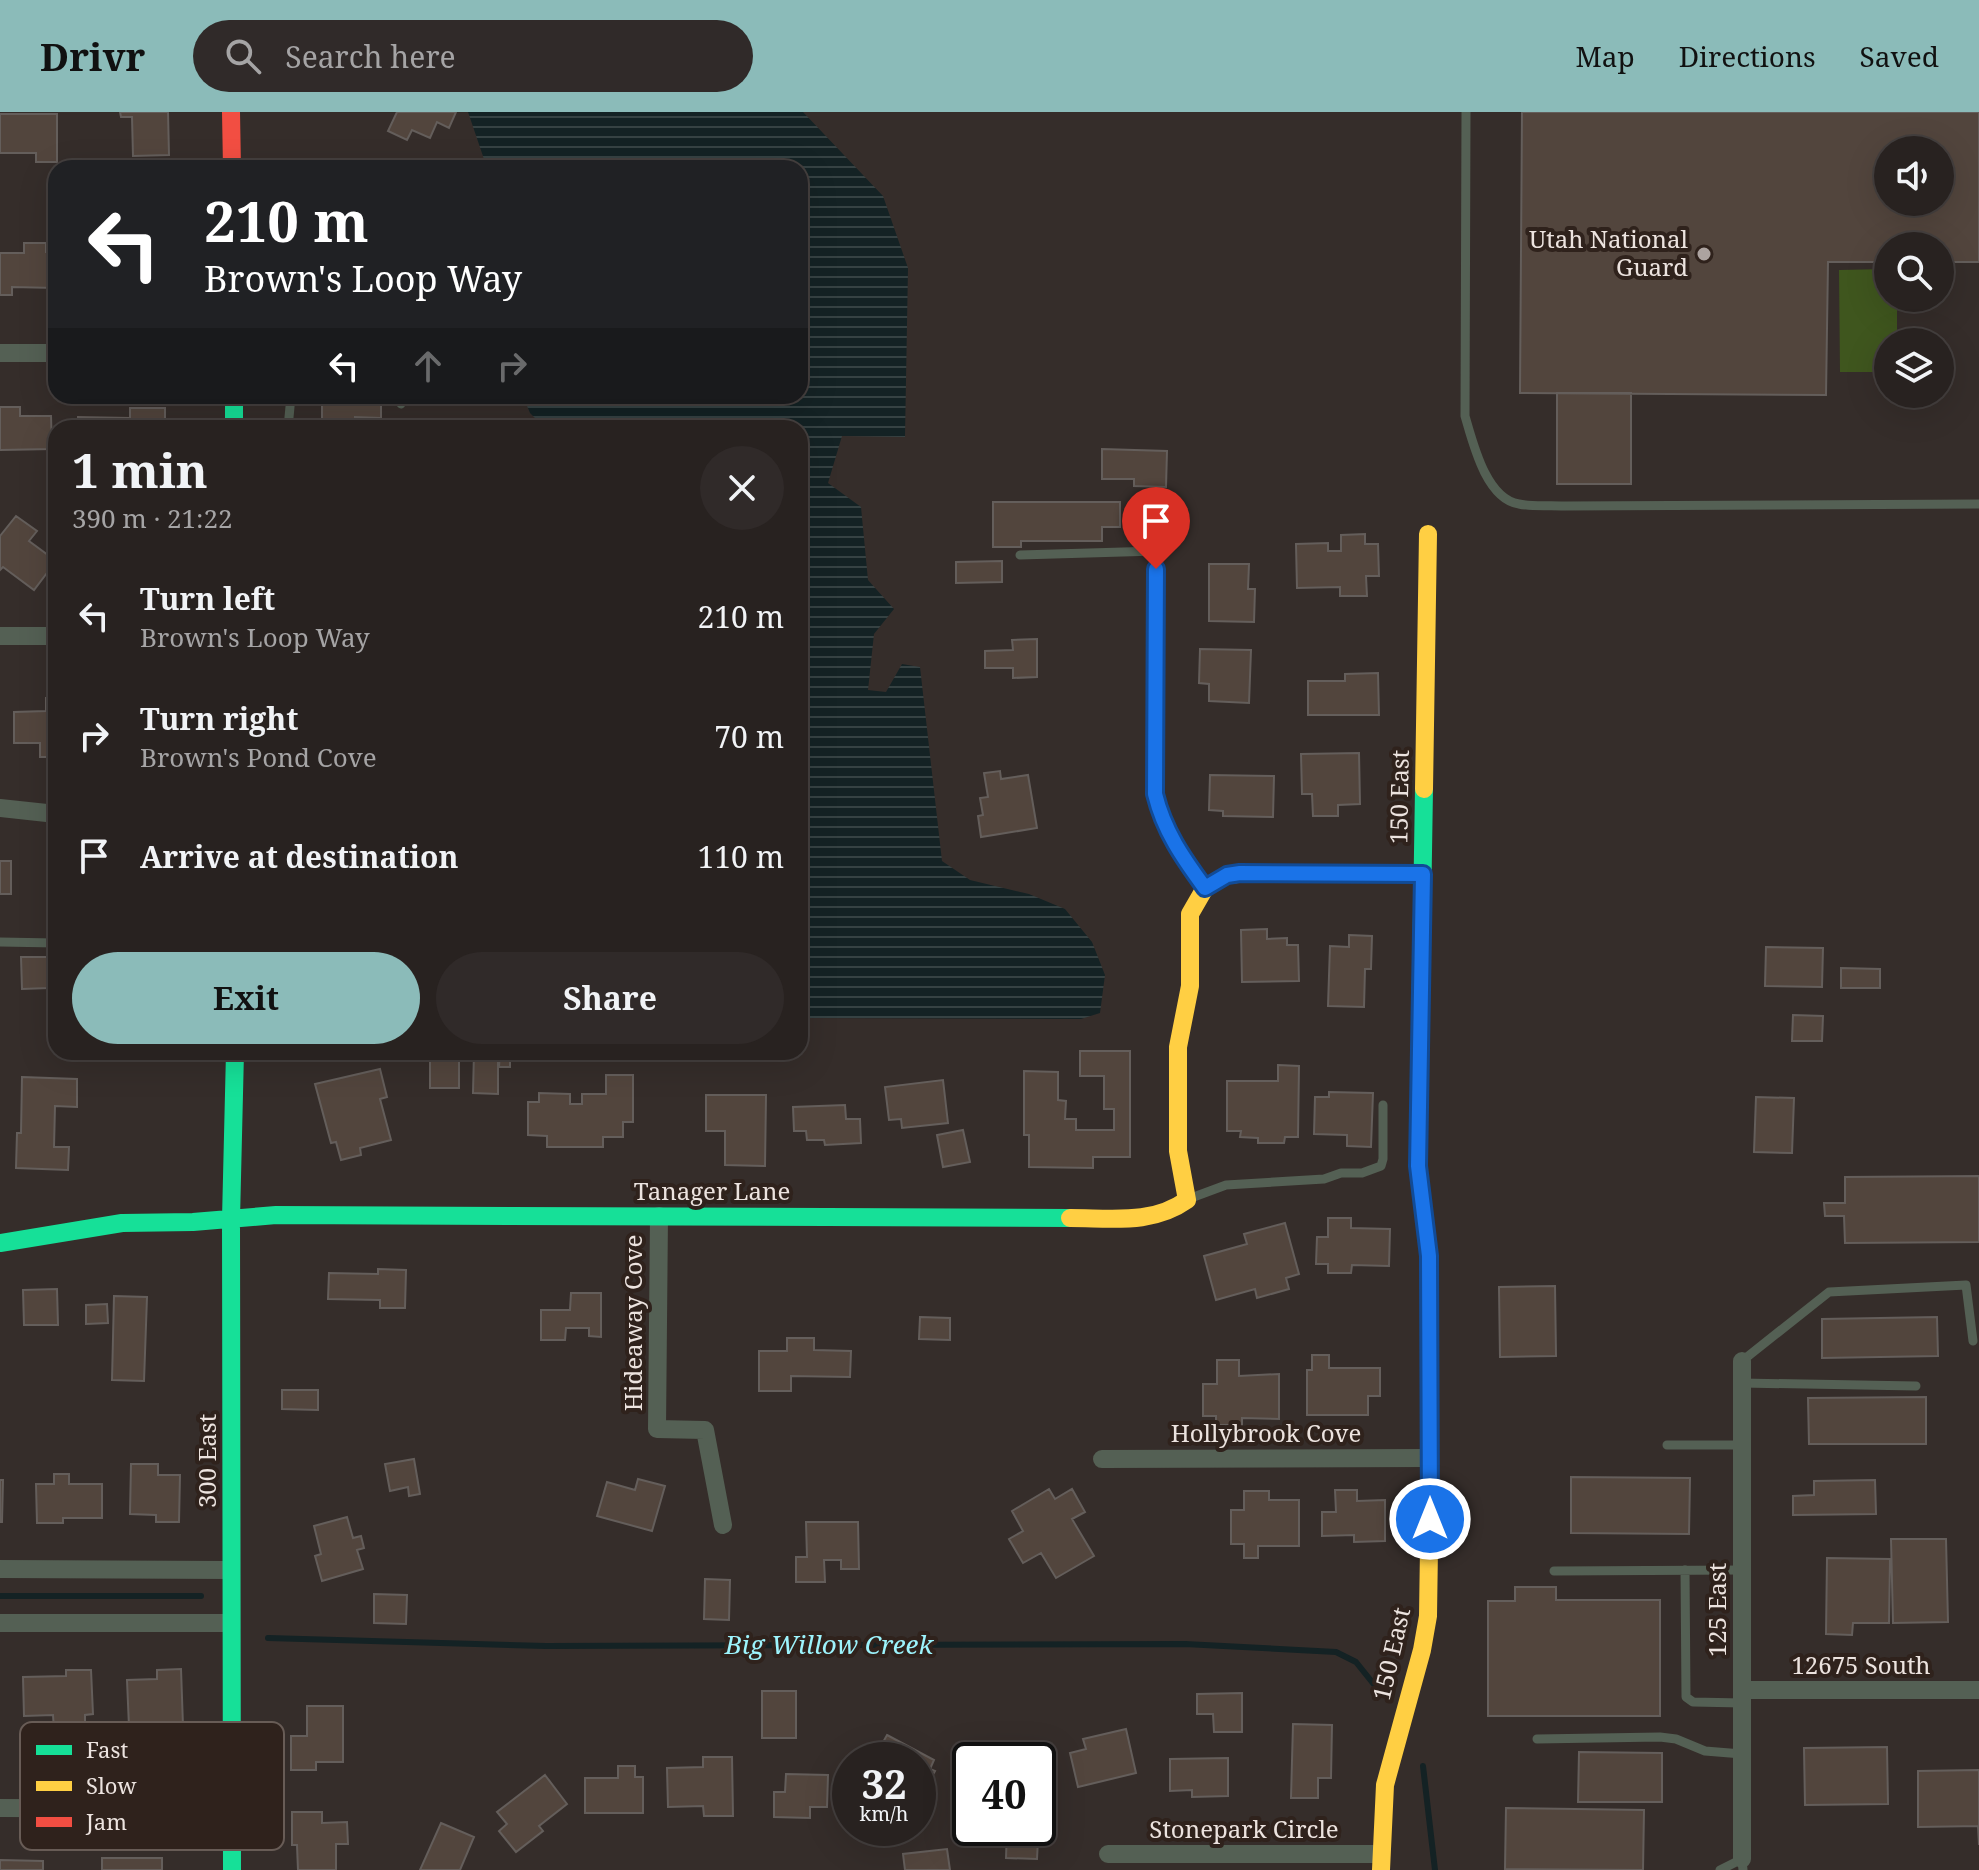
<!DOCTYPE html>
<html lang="en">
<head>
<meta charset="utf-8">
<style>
	:root { --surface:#282220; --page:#302a29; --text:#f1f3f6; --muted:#a5a4a5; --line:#443f3e; --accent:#8bbbb9 }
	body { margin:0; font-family:"Noto Serif",serif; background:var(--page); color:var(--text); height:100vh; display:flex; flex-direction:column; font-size:30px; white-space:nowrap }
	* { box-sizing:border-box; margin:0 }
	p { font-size:26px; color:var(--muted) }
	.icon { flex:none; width:44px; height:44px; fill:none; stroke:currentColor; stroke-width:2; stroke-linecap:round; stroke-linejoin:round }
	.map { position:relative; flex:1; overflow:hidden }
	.drawer { position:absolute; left:48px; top:308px; width:760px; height:640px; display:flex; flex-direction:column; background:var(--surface); border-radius:24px; box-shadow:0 8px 32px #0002,0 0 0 2px var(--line) }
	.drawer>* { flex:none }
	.banner { position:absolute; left:48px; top:48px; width:760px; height:244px; border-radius:24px; box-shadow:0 8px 32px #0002,0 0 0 2px var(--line); background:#202124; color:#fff; overflow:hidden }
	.fabs { position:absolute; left:1874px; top:24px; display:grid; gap:16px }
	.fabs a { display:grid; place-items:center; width:80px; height:80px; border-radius:50%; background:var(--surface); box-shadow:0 8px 32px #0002,0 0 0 2px var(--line); font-size:40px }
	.speed { position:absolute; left:832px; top:1630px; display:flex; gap:16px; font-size:40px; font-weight:700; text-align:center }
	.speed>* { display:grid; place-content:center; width:104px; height:104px; border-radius:50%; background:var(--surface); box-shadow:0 8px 32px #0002,0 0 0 2px var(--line); line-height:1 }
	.speed small { font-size:20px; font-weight:400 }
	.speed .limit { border:4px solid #111; border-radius:12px; background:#fff; color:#111 }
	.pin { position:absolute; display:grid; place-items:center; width:68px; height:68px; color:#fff; margin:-82px -34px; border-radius:50% 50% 50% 0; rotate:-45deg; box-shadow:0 0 8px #0007 }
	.pin .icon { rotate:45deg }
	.me { position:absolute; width:88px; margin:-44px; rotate:0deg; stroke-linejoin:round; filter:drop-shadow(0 0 6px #0008) }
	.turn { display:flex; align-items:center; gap:28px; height:168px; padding:0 24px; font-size:36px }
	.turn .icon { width:104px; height:104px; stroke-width:2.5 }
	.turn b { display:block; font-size:56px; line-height:68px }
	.lanes { display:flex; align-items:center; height:76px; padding:0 24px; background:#0003; justify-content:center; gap:40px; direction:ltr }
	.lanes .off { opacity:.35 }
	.round { display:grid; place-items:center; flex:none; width:84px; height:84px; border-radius:42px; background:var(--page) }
	.head { display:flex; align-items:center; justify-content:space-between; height:136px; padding:0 24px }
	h1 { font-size:48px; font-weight:700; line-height:60px }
	.action { display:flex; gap:16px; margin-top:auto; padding:16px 24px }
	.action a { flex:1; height:92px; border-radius:48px; background:var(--accent); color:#111; font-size:32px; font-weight:700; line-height:92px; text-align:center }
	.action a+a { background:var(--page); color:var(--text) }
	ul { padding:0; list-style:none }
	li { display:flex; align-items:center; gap:24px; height:120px; padding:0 24px }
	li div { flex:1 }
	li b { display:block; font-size:30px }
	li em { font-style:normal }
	header { display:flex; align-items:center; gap:48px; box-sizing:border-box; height:112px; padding:0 40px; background:var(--accent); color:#111 }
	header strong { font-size:38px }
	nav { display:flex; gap:44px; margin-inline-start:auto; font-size:28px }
	.search { width:560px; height:72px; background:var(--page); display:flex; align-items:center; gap:20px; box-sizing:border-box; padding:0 28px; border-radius:44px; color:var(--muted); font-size:30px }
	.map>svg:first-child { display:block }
	.garden { fill:#3f561e }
	.water { fill:url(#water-rules) }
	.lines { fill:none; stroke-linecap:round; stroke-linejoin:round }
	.stream { stroke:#142224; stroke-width:6 }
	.building { fill:#52453d; stroke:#645e5b; stroke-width:2; fill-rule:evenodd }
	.lane { stroke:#546054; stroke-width:9 }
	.street { stroke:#546054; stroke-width:18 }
	.fast { stroke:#16e098; stroke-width:18 }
	.slow { stroke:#ffcf43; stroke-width:18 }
	.jam { stroke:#f24e42; stroke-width:18 }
	.route-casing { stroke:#114b97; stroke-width:20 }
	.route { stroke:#1a73e8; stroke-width:14 }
	.poi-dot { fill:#aca3a0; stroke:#2f221c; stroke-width:3 }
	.labels { text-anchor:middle; stroke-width:8; stroke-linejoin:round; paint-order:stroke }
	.poi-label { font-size:24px; fill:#ece3df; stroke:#2f221c; text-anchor:end }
	.street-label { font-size:24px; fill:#ece3df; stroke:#2f221c }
	.water-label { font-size:26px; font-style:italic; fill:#9df4fd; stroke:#2f221c }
	.key { fill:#2f221c; stroke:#685c56; stroke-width:2 }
	.key-label { font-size:22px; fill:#ece3df }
</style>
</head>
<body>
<header>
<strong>Drivr</strong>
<div class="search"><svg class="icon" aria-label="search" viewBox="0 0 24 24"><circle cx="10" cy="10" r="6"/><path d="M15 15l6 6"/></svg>Search here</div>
<nav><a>Map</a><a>Directions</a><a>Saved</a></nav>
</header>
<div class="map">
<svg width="1979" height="1758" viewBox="0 0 1979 1758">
	<defs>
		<pattern id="water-rules" width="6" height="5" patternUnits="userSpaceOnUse" patternTransform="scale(2)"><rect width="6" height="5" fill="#142224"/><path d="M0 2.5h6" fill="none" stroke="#364243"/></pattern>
	</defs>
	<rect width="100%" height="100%" fill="#352d2a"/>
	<path class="garden" d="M1888,157V186H1897V230H1888V260H1840L1839,158Z"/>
	<path class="water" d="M468,0H803L883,84L908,156L905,325L842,324L828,371L861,395L868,468L894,497L874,522L868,578L886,580L902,552L920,555L942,749L970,768L1029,782L1065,797L1092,830L1105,863L1100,901L1081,907L800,906V316H545L530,301L523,284H800V56H487Z"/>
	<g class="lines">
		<path class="stream" d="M0,1484H201
			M268,1526L546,1534L1185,1532L1336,1540L1356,1550L1376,1575
			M1423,1654L1435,1758"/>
	</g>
	<path class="building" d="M120,0H168L169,43L133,44L132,5H121Z
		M397,0H456L449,16L437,10L430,26L412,18L407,28L388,19Z
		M1522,0H1979V150H1940V134H1888V150H1828L1826,283L1520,281ZM1888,38H1940V90H1888Z
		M0,2H57V50H36V41H0Z
		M24,131H46V140H56V176L12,175V183H0V141H24Z
		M1557,281H1631V372H1557Z
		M301,284H381V306L355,305V316H322V292H301Z
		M0,295H20V304H51L52,337L0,338Z
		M130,296H165V316H78V305L130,306Z
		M1102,337L1167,339L1166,375L1134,374V367H1102Z
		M993,390H1120V415H1102V429H1021V435H993Z
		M16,404L37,419L29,429L56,449L34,478L3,455L0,458V424Z
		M1365,422V432H1378L1379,464H1366L1367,484H1340V475L1297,476L1296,432L1328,431V439H1341V423Z
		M1002,449V470L956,471V450Z
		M1209,452H1249L1248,477H1255L1254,510L1209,509Z
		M1037,527V565L1013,566V556H985V539L1013,538L1012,528Z
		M1200,537L1251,538L1249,591L1209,589V572L1199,571Z
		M1378,561L1379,603H1308V569H1345V562Z
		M46,586H56V645H40V631H14V600L46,599Z
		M1359,641L1360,692L1338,693V704H1313L1312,682H1302L1301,642Z
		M1000,659L1001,667L1028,663L1037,716L981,725L978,704L983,703L980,686L988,685L984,661Z
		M1210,663L1274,664L1273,705L1223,704V699L1209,698Z
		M0,749H11V782H0Z
		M1267,817V827L1287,826V833H1298L1299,869L1242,870L1241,818Z
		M1349,823L1372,824L1371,857H1365L1364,895L1328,894L1330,834L1349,835Z
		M1766,835L1823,836L1822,875L1765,874Z
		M21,845H48L49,876L22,877Z
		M1841,856L1880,857V876H1841Z
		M1793,903L1823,904L1822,929H1792Z
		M1080,939H1130V1045H1093V1056L1029,1055V1023H1024V959L1058,960V988L1066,989L1065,1007H1076V1018H1114V997H1104V964H1080Z
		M430,940H459V976H430Z
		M474,940H498V982L473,981Z
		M500,940H510V955H499Z
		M1278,953L1299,954L1298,1025H1285L1284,1031H1258V1026L1240,1025L1241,1019H1227V969H1278Z
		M380,957L387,985L380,987L391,1028L360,1036L361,1043L341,1048L336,1030L331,1031L315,972Z
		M606,963H633V1010H623V1025H603V1035H547V1024L528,1023V990H539V981L570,982V992H582V982H606Z
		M22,965L77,967V995L55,994L54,1035H69L68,1058L16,1056L17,1021H21Z
		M943,968L948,1011L902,1016L901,1007L889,1008L885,975Z
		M1329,980L1373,981L1371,1035L1347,1034V1023L1314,1022L1315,985H1329Z
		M706,983H766L765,1054L725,1053V1019H706Z
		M1756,985L1794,986L1792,1041L1754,1040Z
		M845,993L846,1007H860L861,1031L825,1033L824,1028H807L806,1019H794L793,995Z
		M963,1018L970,1050L943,1055L937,1023Z
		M1979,1064V1130L1845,1131L1844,1104H1825L1824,1091H1845V1065Z
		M1328,1106H1351V1116L1390,1117L1389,1154L1352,1153L1351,1161H1328V1152H1316L1317,1125H1328Z
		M1285,1111L1299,1162L1286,1166L1289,1177L1257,1186L1255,1177L1216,1188L1204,1144L1247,1132L1244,1122Z
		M378,1157L406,1158L405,1196H380V1188L328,1187L329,1161L378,1162Z
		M1555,1174L1556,1244L1500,1245L1499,1175Z
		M57,1177L58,1213H24L23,1178Z
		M571,1181H601V1225L589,1224V1216H566L565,1228H541V1198H570Z
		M114,1184L147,1185L144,1269L112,1268Z
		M107,1192L108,1211L86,1212V1193Z
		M920,1205L950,1206V1228L919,1227Z
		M1937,1205L1938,1244L1822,1246V1207Z
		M787,1226H814V1238L851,1239L850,1265L791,1264V1279H759V1239H787Z
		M1312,1243H1329V1256H1380V1284H1368V1303H1307V1258H1312Z
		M1217,1248H1239V1264L1279,1262V1307L1242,1306V1313H1216V1304H1203V1272H1217Z
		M282,1278H318V1298L282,1297Z
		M1926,1285V1332H1809L1808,1286Z
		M414,1347L420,1382L409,1384L408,1375L390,1379L385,1352Z
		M131,1352H158V1363H180L179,1410H156V1403L130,1402Z
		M54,1362H69V1372H102V1406H63V1411H37L36,1372H54Z
		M1571,1365L1690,1366L1689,1422L1571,1421Z
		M638,1367L665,1374L652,1419L597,1404L607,1370L635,1378Z
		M0,1368H3L2,1410H0Z
		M1875,1368L1876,1402L1793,1403V1384L1814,1383V1369Z
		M1049,1377L1055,1387L1072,1377L1085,1400L1072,1407L1094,1444L1056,1466L1041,1441L1023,1451L1009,1427L1023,1419L1012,1399Z
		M1335,1378H1357V1389L1385,1388V1429L1354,1430V1423L1322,1424V1400H1336Z
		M1244,1379H1269V1388H1299V1434H1258V1446H1244V1432H1231V1398H1244Z
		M347,1405L353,1426L361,1424L364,1436L357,1438L363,1457L322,1469L315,1444L321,1442L314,1414Z
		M806,1410H858L859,1457H841V1448H824L825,1470H796V1445H807Z
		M1891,1427H1946L1948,1510L1893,1511Z
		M1827,1446L1890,1447L1889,1511H1853L1852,1523L1826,1522Z
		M705,1467L730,1468L729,1508L704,1507Z
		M1515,1475H1556V1488H1660V1604H1488V1489H1515Z
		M374,1482L407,1483L406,1512L374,1511Z
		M181,1557L183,1614L129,1615L127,1568L157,1567V1558Z
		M66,1558H91L93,1602L85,1603V1617L54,1618L53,1603L24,1604L23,1565L66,1564Z
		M762,1579H796V1626H762Z
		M1242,1581V1620H1214L1213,1602H1197V1582Z
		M307,1594H343V1650H316V1658H291V1624H307Z
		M1293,1612L1332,1613L1331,1666H1318V1686H1291Z
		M1126,1617L1136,1661L1078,1675L1070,1641L1086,1637L1083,1627Z
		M887,1623L934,1648L930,1657L935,1659L918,1690V1648H873Z
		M1887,1635L1888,1692L1805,1693L1804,1636Z
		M1579,1640L1662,1641V1690H1578Z
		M703,1645H732L733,1704H704L703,1694L668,1695L667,1656L703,1655Z
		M1228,1646V1684L1192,1685V1678L1170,1679V1647Z
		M618,1654H635V1665H643V1701H585V1666H618Z
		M1979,1658V1733L1978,1714L1918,1715V1659Z
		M786,1662L828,1663L827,1695H810V1706L774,1705V1680H785Z
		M545,1663L567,1692L539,1714L543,1719L516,1740L499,1719L507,1712L497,1700Z
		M1506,1696L1644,1698L1643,1758L1505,1757Z
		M292,1700H322V1711L347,1710L348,1732H336V1758H298L297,1733H292Z
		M1039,1708L1037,1747L1006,1746L1007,1716H1038Z
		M441,1711L474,1725L460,1758H420Z
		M947,1737L950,1758H905L903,1742Z
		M102,1746H162V1758H102Z
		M0,1748L43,1749V1758H0Z"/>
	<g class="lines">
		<path class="lane" d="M1466,0L1465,304C1473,331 1486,387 1519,392C1533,395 1549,393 1564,394L1979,392
			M398,284L401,292
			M288,316L291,284
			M1020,443L1157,439L1156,457
			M0,830L56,831
			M1191,1086L1226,1073L1324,1067L1341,1061H1362L1381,1054L1383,1047V993
			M1742,1249L1829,1180L1966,1173L1973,1229
			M1742,1271L1916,1274
			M1667,1333H1742
			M1685,1458L1686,1585L1693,1590L1742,1591
			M1554,1459L1742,1458
			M1537,1627L1660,1625L1676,1627L1705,1639L1742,1642
			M1720,1758L1742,1747L1743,1758"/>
		<path class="street" d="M0,241H56
			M1156,457L1155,682C1164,719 1183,746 1205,776
			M0,524H56
			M0,696L56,702
			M659,1104L657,1317L705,1318L723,1413
			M1742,1249V1747
			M1102,1347L1430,1346
			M0,1457L231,1458
			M0,1511H231
			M1742,1578H1979
			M0,1696L233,1697
			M1108,1742H1381"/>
		<path class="fast" d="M234,284V316
			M1424,677L1418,1054L1429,1144L1430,1369
			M1237,762H1423
			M0,1131L122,1111L193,1110L276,1103L1070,1106
			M232,1758L231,1107L235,940"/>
		<path class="slow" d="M1424,677L1428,422
			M1070,1106C1112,1106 1152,1113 1187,1088L1178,1039V935L1190,874V802L1205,776L1227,763L1237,762
			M1381,1758L1385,1673L1422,1538L1428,1504L1430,1369"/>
		<path class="jam" d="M231,0L232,56"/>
	</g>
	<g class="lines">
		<defs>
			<path id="route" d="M1156,457L1155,682C1164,719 1183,746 1205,776L1227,763L1240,761L1423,762L1418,1054L1429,1144L1430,1407"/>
		</defs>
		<use href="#route" class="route-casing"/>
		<use href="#route" class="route"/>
	</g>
	<circle class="poi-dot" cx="1704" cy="142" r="8"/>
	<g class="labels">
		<g class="poi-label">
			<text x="1688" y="136">Utah National<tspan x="1688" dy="28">Guard</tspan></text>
		</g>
		<g class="street-label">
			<text transform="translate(1400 685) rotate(-89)" y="8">150 East</text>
			<text x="712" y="1088">Tanager Lane</text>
			<text transform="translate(634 1211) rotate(-90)" y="8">Hideaway Cove</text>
			<text x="1266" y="1330">Hollybrook Cove</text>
			<text transform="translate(208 1349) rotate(-90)" y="8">300 East</text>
			<text transform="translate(1718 1498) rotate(-90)" y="8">125 East</text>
			<text transform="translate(1392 1542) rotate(-77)" y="8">150 East</text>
			<text x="1861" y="1562">12675 South</text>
			<text x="1244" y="1726">Stonepark Circle</text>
		</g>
		<g class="water-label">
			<text x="829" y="1542">Big Willow Creek</text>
		</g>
	</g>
	<rect x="20" y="1610" width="264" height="128" rx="12" class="key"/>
	<rect x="36" y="1633" width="36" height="10" fill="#16e098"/>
	<rect x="36" y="1669" width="36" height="10" fill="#ffcf43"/>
	<rect x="36" y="1705" width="36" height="10" fill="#f24e42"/>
	<g class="key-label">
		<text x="86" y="1646">Fast</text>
		<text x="86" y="1682">Slow</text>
		<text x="86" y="1718">Jam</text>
	</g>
</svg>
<div class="fabs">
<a><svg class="icon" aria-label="sound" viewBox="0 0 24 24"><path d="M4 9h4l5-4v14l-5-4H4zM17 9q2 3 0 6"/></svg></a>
<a><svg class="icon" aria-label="search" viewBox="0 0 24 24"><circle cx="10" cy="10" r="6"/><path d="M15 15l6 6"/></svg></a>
<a><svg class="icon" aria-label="layers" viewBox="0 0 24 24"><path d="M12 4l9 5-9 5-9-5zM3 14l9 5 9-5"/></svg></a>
</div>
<div class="speed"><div>32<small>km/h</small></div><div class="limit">40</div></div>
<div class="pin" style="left:1156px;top:457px;background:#d93025"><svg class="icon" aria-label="arrive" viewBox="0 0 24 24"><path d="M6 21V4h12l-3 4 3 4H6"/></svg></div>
<svg class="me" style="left:1430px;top:1407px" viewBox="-20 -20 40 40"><circle r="17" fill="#1a73e8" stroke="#fff" stroke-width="3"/><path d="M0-11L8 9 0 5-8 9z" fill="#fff"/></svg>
<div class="banner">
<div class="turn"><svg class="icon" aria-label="left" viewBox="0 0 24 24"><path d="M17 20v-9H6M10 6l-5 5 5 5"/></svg><div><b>210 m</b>Brown's Loop Way</div></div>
<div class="lanes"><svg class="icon" aria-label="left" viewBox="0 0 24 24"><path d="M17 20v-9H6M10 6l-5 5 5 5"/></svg><svg class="icon off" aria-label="ahead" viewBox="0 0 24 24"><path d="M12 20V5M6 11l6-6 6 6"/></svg><svg class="icon off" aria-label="right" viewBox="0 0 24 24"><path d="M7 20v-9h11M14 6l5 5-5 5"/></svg></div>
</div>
<section class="drawer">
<div class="head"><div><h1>1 min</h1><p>390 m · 21:22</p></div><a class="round"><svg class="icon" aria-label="close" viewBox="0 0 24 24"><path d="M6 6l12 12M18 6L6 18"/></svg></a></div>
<ul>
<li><svg class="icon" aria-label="left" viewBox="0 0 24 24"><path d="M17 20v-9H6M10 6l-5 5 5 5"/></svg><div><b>Turn left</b><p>Brown's Loop Way</p></div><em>210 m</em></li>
<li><svg class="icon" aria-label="right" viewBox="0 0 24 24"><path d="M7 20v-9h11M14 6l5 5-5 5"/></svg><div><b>Turn right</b><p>Brown's Pond Cove</p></div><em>70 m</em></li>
<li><svg class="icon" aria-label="arrive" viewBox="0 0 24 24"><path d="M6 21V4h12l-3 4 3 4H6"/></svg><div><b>Arrive at destination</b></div><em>110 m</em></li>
</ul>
<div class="action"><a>Exit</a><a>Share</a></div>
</section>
</div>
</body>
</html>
